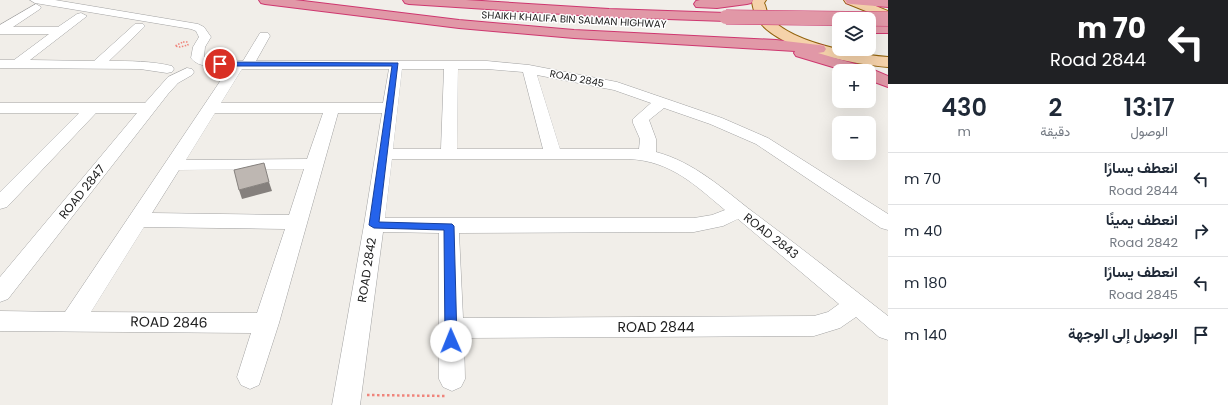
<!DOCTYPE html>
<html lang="ar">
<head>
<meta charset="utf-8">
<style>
	:root { --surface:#fff; --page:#f2f2f3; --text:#1f2937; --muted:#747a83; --line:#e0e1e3 }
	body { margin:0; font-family:Poppins,Vazirmatn,sans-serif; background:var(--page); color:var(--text); direction:rtl; height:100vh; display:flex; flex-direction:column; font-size:15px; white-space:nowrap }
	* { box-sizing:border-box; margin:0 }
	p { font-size:13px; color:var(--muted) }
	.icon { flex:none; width:22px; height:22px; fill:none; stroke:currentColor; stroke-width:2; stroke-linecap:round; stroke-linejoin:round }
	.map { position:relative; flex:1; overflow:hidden; direction:ltr }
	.sheet { display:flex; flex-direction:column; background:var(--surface); width:340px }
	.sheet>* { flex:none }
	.top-card { background:#202124; color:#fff; overflow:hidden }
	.buttons { position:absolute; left:832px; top:12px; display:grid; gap:8px }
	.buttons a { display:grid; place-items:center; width:44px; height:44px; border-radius:8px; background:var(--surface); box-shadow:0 4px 16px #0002; font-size:20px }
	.pin { position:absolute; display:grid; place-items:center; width:34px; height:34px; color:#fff; margin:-17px; border:2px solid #fff; border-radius:50%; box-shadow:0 1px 4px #0007 }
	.me { position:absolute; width:44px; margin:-22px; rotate:359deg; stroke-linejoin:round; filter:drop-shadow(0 0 3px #0008) }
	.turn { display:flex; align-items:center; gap:14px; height:84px; padding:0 16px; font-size:18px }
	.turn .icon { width:52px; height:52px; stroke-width:2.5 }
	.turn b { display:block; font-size:28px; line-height:34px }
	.eta { display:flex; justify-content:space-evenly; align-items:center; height:68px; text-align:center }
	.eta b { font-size:24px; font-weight:600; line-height:28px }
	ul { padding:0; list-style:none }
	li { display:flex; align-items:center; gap:12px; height:52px; padding:0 16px; border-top:1px solid var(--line) }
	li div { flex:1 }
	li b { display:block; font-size:15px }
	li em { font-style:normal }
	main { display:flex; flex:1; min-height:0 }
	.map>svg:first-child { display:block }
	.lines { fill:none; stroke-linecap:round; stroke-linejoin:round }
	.minor-casing { stroke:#a2a2a2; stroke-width:1 }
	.major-casing { stroke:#92620c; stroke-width:2 }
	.highway-casing { stroke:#ce376f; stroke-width:2 }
	.path-far1 { stroke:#ef847b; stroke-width:1.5; stroke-dasharray:1.5 1.5; stroke-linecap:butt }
	.path { stroke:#ef847b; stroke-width:2.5; stroke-dasharray:2.5 2.5; stroke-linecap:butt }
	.minor { fill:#fff; fill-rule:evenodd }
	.major { fill:#f5d2aa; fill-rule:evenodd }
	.highway { fill:#e198a7; fill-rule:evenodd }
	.highway-bridge-casing { stroke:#ce376f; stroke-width:15; stroke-linecap:butt }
	.highway-bridge { stroke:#e198a7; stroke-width:14 }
	.shaded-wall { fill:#85807d }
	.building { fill:#beb7b2; stroke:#85807d }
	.route { fill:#2563eb; stroke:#184099 }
	.labels { text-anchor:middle; stroke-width:3; stroke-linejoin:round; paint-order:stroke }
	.far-street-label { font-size:10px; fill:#212121; stroke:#fff }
	.street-label { font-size:12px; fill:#212121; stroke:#fff }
	.near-street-label { font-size:14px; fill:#212121; stroke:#fff }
</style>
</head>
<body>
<main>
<section class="sheet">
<div class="top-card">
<div class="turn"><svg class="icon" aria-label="left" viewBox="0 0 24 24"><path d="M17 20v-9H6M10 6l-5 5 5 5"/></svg><div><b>70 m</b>Road 2844</div></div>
</div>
<div class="eta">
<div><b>13:17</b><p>الوصول</p></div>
<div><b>2</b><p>دقيقة</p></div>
<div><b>430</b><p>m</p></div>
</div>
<ul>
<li><svg class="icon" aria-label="left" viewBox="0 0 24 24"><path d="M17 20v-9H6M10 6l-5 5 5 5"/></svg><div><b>انعطف يسارًا</b><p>Road 2844</p></div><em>70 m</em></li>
<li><svg class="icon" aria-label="right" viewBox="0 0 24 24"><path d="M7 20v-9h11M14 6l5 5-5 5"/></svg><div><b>انعطف يمينًا</b><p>Road 2842</p></div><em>40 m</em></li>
<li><svg class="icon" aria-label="left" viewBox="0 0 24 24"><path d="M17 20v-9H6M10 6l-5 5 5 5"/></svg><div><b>انعطف يسارًا</b><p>Road 2845</p></div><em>180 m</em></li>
<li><svg class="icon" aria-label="arrive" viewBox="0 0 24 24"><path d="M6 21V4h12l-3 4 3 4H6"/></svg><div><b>الوصول إلى الوجهة</b></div><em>140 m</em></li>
</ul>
</section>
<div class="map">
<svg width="888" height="405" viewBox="0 0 888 405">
	<rect width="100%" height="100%" fill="#f1eee9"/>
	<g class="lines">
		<defs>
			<path id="minor" d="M30,0H55L198,24L204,27L211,37L205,47L204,57L243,61L260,33H268L270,36L256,61H487L529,65L617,82L722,118L768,138L888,214V230L881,228L756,144L710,124L664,108L649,120L656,139V152C694,162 723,189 753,212C799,246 843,281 888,316V340L879,337L856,317L840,328L814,336L464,338L465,379L461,387L452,391L443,387L439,379V233L383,232L360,405H332L364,225L382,113H338L279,323L259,385L250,389L241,385L237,377L251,333L0,331V311L65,312L229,68C217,67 198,68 191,58L193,47L199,37L196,31L191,29L35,3ZM242,69H389L383,103H221ZM402,69H444L441,149H393ZM458,69H487L523,72L543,149H457ZM537,75L614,90L651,103L633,119V123L640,139L639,149H560ZM215,113H323L307,159L186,160ZM392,159H629C671,161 695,185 725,210L712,215L694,218H385ZM304,169L289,215L152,213L179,170ZM738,219L839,304L828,312L814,316L463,318L459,233L694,232L723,226ZM144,227L285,229L257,313L91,312Z
				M36,4L41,7L40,9L13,27H58L77,14L81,13L87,16L30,60L94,61L135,24H143L145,26L143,28L109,61C130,61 151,61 172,66L174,69L172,72L167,73L140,69L0,68V60H14L49,34H0V25Z
				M187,68L192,69L194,72L192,75L178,83L168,94L8,299L0,302V277L137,113H96L7,207L0,209V192L79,113H0V103H145L168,77Z"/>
			<path id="major" d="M753,0H766L764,3C766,6 766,11 768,14C785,42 858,55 888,57V67C853,64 775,50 756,17C754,12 753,7 752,2Z
				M844,0H861L888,11V20L846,3Z"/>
			<path id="highway" d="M259,0H295L459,20L574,30L776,40L819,45L824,46L826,49L824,52L818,53L869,68L888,76V87L869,80V71H846L796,56L794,53L795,51L574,38L459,28L265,4L261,3Z
				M403,0H466L609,9L726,13L731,14L733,17L731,20L726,21L609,17L409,4L405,3Z
				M700,0H753L751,3L747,4L717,8L696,7L694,4L696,1Z
				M845,0H888V7L851,4L847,3Z
				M869,25H888V33H869Z"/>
		</defs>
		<use href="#minor" class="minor-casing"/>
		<use href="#major" class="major-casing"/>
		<use href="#highway" class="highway-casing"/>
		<path class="path-far1" d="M183,42H187L188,45L180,47L175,46Z"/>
		<path class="path" d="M367,395L447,396"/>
		<use href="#minor" class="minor"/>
		<use href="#major" class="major"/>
		<use href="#highway" class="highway"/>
		<defs>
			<path id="highway-bridge" d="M726,17L888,19"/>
		</defs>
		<use href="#highway-bridge" class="highway-bridge-casing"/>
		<use href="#highway-bridge" class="highway-bridge"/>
	</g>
	<path class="shaded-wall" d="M269,182L272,191L242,199L239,190Z"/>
	<path class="building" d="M264,163L269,182L239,190L234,170Z"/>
	<path class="route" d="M218,62L398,63L379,222L452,224L454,226L457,341L455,344L451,346L447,344L445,341L444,230L374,228L369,225L392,66H220L217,64Z"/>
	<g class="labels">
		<g class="far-street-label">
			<text transform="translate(574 19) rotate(3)" y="4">SHAIKH KHALIFA BIN SALMAN HIGHWAY</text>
			<text transform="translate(577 78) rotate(11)" y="4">ROAD 2845</text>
		</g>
		<g class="street-label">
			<text transform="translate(82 192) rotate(-51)" y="4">ROAD 2847</text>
			<text transform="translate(771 236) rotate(38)" y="4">ROAD 2843</text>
			<text transform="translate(367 270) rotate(-81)" y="4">ROAD 2842</text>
		</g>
		<g class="near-street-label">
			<text transform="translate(169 322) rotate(1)" y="5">ROAD 2846</text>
			<text x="656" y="332">ROAD 2844</text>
		</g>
	</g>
</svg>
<div class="buttons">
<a><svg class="icon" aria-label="layers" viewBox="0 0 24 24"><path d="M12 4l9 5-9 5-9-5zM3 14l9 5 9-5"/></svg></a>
<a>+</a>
<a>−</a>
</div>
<div class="pin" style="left:220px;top:64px;background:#d93025"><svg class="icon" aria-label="arrive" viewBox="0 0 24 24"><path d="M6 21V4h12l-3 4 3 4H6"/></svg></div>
<svg class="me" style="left:451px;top:341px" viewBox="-20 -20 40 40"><circle r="19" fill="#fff"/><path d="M0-13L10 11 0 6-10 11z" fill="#2563eb"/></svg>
</div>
</main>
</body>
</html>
